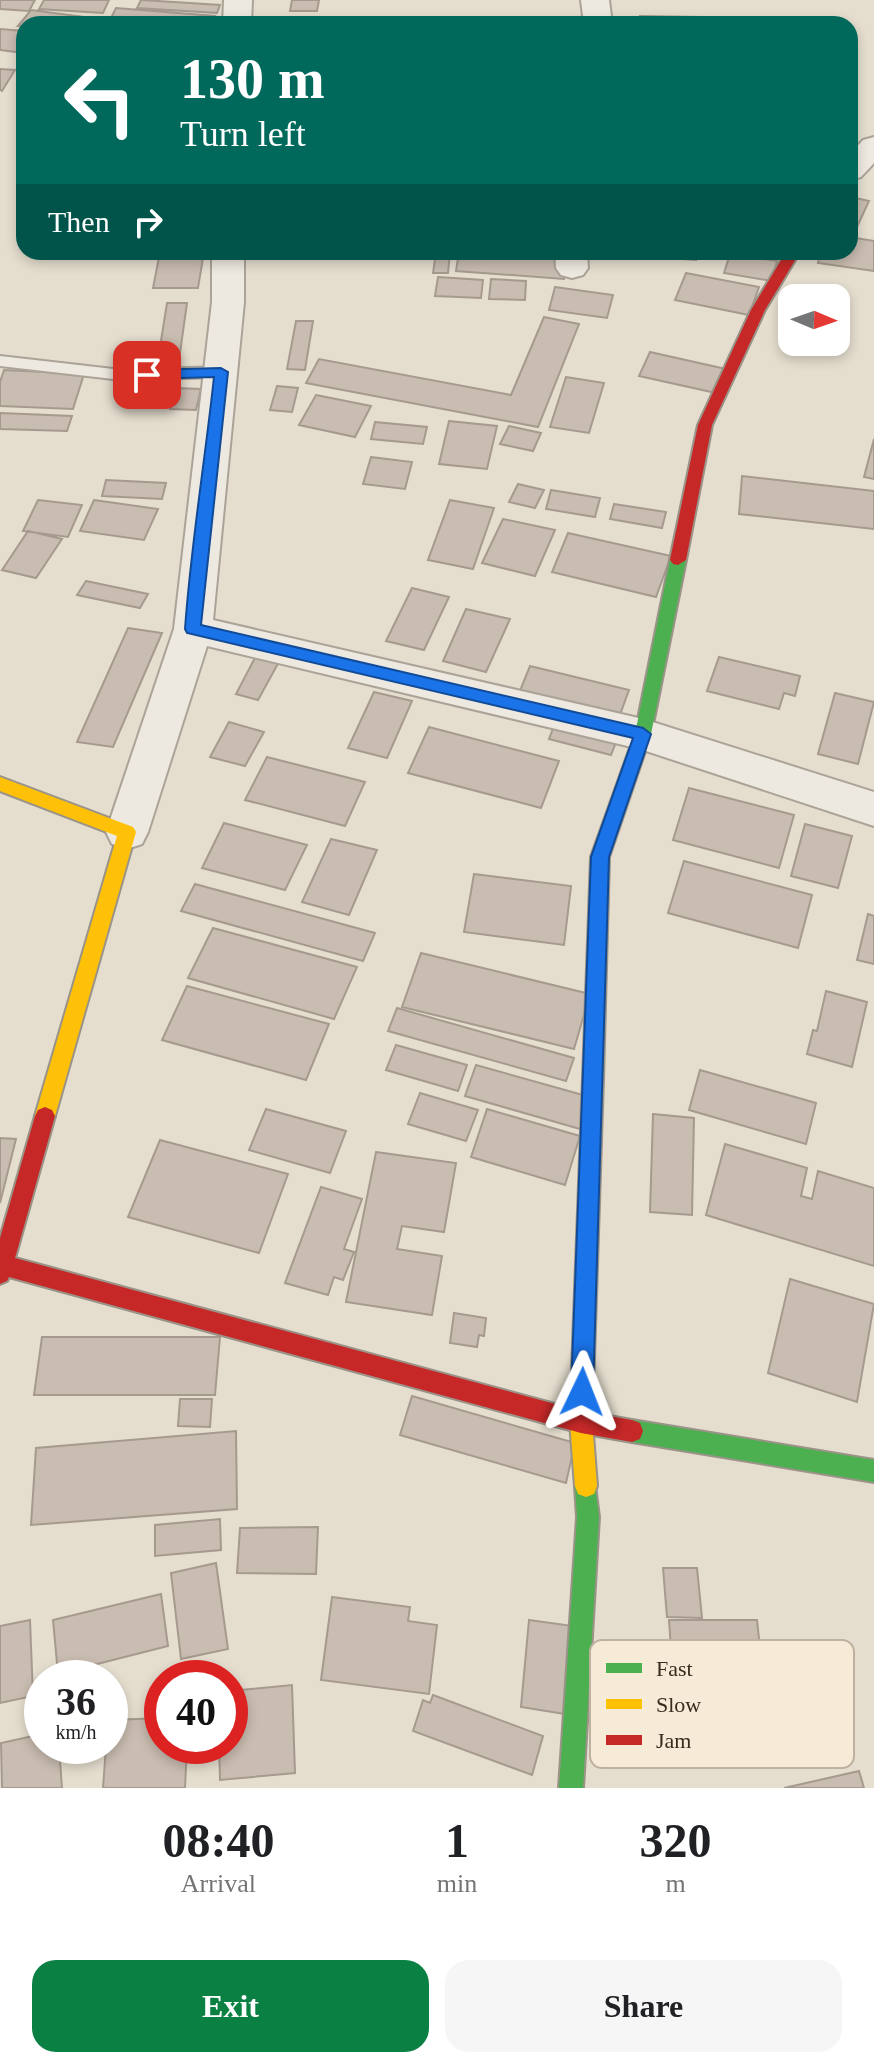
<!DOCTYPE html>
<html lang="en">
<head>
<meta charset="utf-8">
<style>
	:root { --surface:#fff; --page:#f6f6f6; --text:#202124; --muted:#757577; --accent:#0b8043 }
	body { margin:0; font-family:Georgia,serif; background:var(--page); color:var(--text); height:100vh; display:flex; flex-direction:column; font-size:30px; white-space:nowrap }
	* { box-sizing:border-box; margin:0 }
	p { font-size:26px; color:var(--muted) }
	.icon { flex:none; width:44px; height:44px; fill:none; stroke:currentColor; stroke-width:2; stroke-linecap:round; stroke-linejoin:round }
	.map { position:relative; height:1788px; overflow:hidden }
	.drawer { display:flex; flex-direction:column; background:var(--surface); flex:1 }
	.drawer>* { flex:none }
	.hud { position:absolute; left:16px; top:16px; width:842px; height:244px; border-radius:24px; box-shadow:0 4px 12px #0003; background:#00695c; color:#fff; overflow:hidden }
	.needle { width:52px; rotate:92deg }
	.tools { position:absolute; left:778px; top:284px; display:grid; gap:16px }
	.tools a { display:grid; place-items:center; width:72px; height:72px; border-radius:16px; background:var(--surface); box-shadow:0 4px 12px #0003; font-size:40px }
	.speed { position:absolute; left:24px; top:1660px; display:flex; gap:16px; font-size:40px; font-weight:700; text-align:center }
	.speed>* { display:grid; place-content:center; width:104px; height:104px; border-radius:50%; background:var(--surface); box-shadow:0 4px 12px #0003; line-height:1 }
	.speed small { font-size:20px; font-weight:400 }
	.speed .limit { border:12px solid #d22; background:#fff; color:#111 }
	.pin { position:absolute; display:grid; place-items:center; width:68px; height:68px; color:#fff; margin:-34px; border-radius:16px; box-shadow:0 4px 12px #0006 }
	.me { position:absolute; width:88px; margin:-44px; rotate:2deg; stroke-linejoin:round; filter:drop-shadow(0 0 6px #0008) }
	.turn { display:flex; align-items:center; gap:28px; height:168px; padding:0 32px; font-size:36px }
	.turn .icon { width:104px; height:104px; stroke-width:2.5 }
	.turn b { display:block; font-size:56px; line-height:68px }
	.then { display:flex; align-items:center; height:76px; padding:0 32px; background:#0003; gap:16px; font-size:30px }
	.eta { display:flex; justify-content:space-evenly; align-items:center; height:136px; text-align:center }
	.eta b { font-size:48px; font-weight:800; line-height:56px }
	.primary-button { display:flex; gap:16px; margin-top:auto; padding:16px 32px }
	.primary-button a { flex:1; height:92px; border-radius:24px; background:var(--accent); color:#fff; font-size:32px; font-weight:800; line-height:92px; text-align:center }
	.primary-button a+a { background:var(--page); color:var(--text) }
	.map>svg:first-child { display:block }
	.building { fill:#c9bcb0; stroke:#a69a8e; stroke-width:2 }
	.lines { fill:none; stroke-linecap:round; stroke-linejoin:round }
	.lane-casing { stroke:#aba397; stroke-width:4 }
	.street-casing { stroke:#aba397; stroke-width:4 }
	.fast-casing { stroke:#9a9388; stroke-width:4 }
	.slow-casing { stroke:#9a9388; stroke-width:4 }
	.jam-casing { stroke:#9a9388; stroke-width:4 }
	.lane { fill:#eee9e0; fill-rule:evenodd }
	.street { fill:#eee9e0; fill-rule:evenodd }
	.fast { fill:#4caf50; fill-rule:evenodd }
	.slow { fill:#ffc107; fill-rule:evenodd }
	.jam { fill:#c62828; fill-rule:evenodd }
	.route { fill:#1a73e8; stroke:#114b97; stroke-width:2 }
	.key { fill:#f6ebd6; stroke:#beb19f; stroke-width:2 }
	.key-label { font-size:22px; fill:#3a2b1f }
</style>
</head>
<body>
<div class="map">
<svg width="874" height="1788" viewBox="0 0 874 1788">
	<rect width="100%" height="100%" fill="#e5decf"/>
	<path class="building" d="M0,0H35L29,11L0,9Z
		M44,0H109L103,13L39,9Z
		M141,0H142L220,5L217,13L137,8Z
		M292,0H319L317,11H290Z
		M116,8L215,16L211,24H108Z
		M31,10L100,19L97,24L18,26Z
		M640,16L760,18L761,24H641Z
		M0,29L24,31V53L0,50Z
		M0,69L15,70L2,91L0,90Z
		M851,197L869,201L857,227L850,225Z
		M850,237L874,241V271L818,263L820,252H850Z
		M160,252H204L198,288H153Z
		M436,252H450L448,273H433Z
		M459,252L567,257L564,279L456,271Z
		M619,252H696V260L619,255Z
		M730,254L777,261L772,281L724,273Z
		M686,273L759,287L749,315L675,300Z
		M438,277L483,280L481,298L435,296Z
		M491,279L526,281L525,300L489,299Z
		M555,287L613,295L607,318L549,310Z
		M167,303H187L180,353H159Z
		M544,317L579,324L538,427L306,383L319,359L511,395Z
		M296,321H313L305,370L287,369Z
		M650,352L726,369L716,393L639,376Z
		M4,370L84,374L73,409L0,406V382Z
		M566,377L604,383L589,433L550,427Z
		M277,386L298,388L292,412L270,410Z
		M175,388L201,389L196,410L170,409Z
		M316,395L371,406L355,437L299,425Z
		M0,413L72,416L67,431L0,429Z
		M449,421L497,426L487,469L439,464Z
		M375,422L427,427L423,444L371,439Z
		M509,426L541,433L533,451L500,444Z
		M874,439V479L864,477Z
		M371,457L412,462L405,489L363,484Z
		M742,476L874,491V529L739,514Z
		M106,480L166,483L162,499L102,496Z
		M518,484L544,490L535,508L509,502Z
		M551,490L600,498L595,517L546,509Z
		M38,500L82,505L68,537L23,531Z
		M94,500L158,509L144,540L80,531Z
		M450,500L494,508L473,569L428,560Z
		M614,504L666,512L662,528L610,519Z
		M503,519L555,530L535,576L482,563Z
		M28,531L62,539L36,578L2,570Z
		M568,533L671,556L656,597L552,572Z
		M86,581L148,594L140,608L77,595Z
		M412,588L449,597L424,650L386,641Z
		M466,609L510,619L486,672L443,661Z
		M128,628L162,633L113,747L77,742Z
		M257,654L280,660L258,700L236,694Z
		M719,657L800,676L795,696L784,693L779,709L707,691Z
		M530,666L629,690L617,723L517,698Z
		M374,692L412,701L387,758L348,748Z
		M835,693L874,702L858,764L818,754Z
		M556,721L618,737L611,755L549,739Z
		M229,722L264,732L245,766L210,757Z
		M429,727L559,761L541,808L408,773Z
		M267,757L365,782L345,826L245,800Z
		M689,788L794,815L779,868L673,840Z
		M224,823L307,845L285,890L202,868Z
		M805,824L852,836L838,888L791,876Z
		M331,839L377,850L349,915L302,902Z
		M684,861L812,895L798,948L668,913Z
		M474,874L571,886L564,945L464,932Z
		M195,884L375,933L363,961L181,911Z
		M868,914L874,916V964L857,960Z
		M213,928L357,967L334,1019L188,978Z
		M421,953L590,994L574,1049L402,1007Z
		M187,986L329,1024L306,1080L162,1040Z
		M826,991L867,1002L852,1067L807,1054L813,1030L817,1031Z
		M397,1008L574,1058L566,1081L388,1031Z
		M396,1045L467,1065L458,1091L386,1070Z
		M476,1065L590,1097L580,1129L465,1096Z
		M700,1070L816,1103L806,1144L689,1110Z
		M420,1093L478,1110L466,1141L408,1124Z
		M266,1109L346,1131L330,1173L249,1150Z
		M487,1109L580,1136L565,1185L471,1157Z
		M653,1114L694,1118L692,1215L650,1212Z
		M0,1138L16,1139L0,1203Z
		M160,1140L288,1174L259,1253L128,1217Z
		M725,1144L807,1168L801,1196L812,1199L818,1171L874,1188V1266L706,1215Z
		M376,1152L456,1163L444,1232L402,1226L397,1249L442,1256L432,1315L346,1302Z
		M321,1187L362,1199L344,1249L354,1252L343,1280L334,1277L328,1295L285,1283Z
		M790,1279L874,1304L857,1402L768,1373Z
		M454,1313L486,1318L484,1336L479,1335L477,1347L450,1343Z
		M42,1337H220L215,1395H34Z
		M412,1396L575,1443L566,1483L400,1435Z
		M180,1399H212L210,1427L178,1426Z
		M236,1431L237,1509L31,1525L36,1448Z
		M220,1519L221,1550L155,1556V1525Z
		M318,1527L316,1574L237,1573L240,1528Z
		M216,1563L228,1649L181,1659L171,1573Z
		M663,1568H697L702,1618L667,1617Z
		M161,1594L168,1646L58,1674L53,1620Z
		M332,1597L410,1607L408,1621L437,1625L429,1694L321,1680Z
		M30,1620L33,1696L0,1703V1626Z
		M529,1620L573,1626L565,1714L521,1707Z
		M669,1620H757L768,1722H676Z
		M292,1685L295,1773L220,1780L219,1746H230V1691Z
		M433,1695L543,1736L532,1775L413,1731L423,1700L430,1703Z
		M162,1718V1746H187L185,1788H103L106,1746H110V1720Z
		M42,1734V1746H59L62,1788H2L1,1743Z
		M859,1771L864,1788H784Z"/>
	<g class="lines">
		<defs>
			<path id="lane" d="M0,356L122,370L221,367L230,372L221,377L122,380L0,366Z"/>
			<path id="street" d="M224,0H252L251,24H223Z
				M581,0H609L612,24H584Z
				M874,137V163L861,177L850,180V154L863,140Z
				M212,252H244V302L213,620L643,719L874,792V826L640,749L207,646L148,832L142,844L127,849L112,844L106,832L174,629L212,302Z
				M555,252H587L588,268L583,275L572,278L561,275L556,268Z"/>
			<path id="fast" d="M678,555L686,560L651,734L609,857L603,1078L600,1084L593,1086L586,1084L583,1078L591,857L635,734L670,560Z
				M632,1420L874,1460V1482L632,1442L624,1439L621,1431L624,1423Z
				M586,1475L594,1478L599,1517L583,1788H559L577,1517L575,1486L578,1478Z"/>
			<path id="slow" d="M0,777L133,827L136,832L55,1116L52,1122L45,1125L38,1122L35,1116L117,836L0,791Z
				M593,1070L600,1072L603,1078L592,1422L597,1486L594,1494L586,1497L578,1494L575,1486L570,1422L583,1078L586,1072Z"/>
			<path id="jam" d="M786,252H800L765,310L712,425L686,560L678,565L673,564L670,560L698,425L751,310Z
				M45,1107L52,1110L55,1116L15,1258L581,1411L632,1420L640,1423L643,1431L640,1439L632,1442L581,1433L9,1277L7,1281L0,1284V1238L35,1116L38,1110Z"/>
		</defs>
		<use href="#lane" class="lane-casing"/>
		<use href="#street" class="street-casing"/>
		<use href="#fast" class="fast-casing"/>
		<use href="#slow" class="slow-casing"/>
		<use href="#jam" class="jam-casing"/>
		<use href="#lane" class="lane"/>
		<use href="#street" class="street"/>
		<use href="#fast" class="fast"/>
		<use href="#slow" class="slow"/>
		<use href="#jam" class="jam"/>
	</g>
	<path class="route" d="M221,368L228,372L201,625L643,728L651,734L609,857L593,1392L589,1399L582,1402L574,1399L571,1392L591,857L633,738L187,633L185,629C191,544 205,461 214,377L147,379L140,375L147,370Z"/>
	<rect x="590" y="1640" width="264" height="128" rx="12" class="key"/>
	<rect x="606" y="1663" width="36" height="10" fill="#4caf50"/>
	<rect x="606" y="1699" width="36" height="10" fill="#ffc107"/>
	<rect x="606" y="1735" width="36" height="10" fill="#c62828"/>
	<g class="key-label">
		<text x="656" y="1676">Fast</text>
		<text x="656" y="1712">Slow</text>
		<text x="656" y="1748">Jam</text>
	</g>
</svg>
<div class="tools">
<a><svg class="needle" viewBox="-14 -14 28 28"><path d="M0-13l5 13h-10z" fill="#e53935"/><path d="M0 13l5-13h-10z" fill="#757577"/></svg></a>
</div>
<div class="speed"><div>36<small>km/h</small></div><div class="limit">40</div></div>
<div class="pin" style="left:147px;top:375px;background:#d93025"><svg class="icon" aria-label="arrive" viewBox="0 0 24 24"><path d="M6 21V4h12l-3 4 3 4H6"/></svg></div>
<svg class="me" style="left:582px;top:1392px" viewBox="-20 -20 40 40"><path d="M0-17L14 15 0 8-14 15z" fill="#1a73e8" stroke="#fff" stroke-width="4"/></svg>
<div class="hud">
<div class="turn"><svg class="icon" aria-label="left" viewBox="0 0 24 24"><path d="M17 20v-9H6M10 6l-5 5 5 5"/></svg><div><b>130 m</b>Turn left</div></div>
<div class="then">Then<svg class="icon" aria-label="right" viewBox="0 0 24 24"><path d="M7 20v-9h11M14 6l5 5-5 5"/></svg></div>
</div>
</div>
<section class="drawer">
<div class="eta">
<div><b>08:40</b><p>Arrival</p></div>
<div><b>1</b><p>min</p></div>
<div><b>320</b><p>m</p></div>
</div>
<div class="primary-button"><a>Exit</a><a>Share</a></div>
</section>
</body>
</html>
